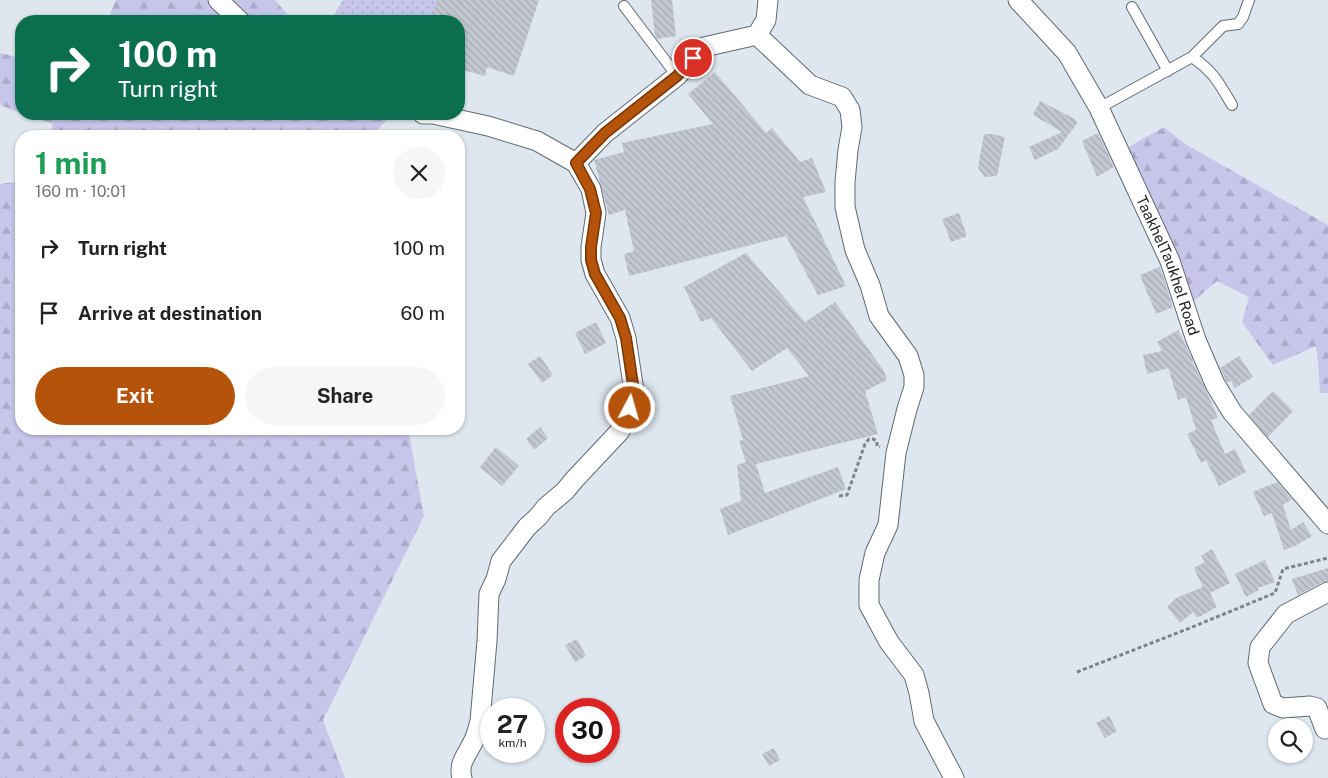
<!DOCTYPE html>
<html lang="en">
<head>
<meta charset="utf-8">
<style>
	:root { --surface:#fff; --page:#f6f6f6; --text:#222; --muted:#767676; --accent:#b45309 }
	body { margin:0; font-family:"Public Sans",sans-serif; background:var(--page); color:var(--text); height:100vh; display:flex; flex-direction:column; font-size:19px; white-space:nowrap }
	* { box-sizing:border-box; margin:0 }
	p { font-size:16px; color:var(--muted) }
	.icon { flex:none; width:28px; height:28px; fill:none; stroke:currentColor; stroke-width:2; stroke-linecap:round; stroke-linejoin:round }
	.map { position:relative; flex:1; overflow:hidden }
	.drawer { position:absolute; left:15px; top:130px; width:450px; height:305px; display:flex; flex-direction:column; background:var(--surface); border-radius:20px; box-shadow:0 1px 4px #0004 }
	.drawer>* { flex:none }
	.banner { position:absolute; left:15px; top:15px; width:450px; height:105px; border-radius:20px; box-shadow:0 1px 4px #0004; background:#0b6e4f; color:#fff; overflow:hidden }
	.controls { position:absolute; left:1268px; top:718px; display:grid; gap:10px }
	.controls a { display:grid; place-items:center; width:45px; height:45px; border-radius:50%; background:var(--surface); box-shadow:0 1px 4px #0004; font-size:25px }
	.speed { position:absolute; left:480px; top:698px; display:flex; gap:10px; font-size:25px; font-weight:700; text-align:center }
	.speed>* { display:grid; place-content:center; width:65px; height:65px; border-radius:50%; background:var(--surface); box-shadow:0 1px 4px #0004; line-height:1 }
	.speed small { font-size:12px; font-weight:400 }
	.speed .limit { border:8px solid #d22; background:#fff; color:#111 }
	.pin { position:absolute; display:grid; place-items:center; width:42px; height:42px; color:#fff; margin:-21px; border:2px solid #fff; border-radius:50%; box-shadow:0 1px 5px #0007 }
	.me { position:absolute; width:55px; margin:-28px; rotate:6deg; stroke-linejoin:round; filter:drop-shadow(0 0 4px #0008) }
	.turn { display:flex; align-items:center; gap:18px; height:105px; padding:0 20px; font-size:22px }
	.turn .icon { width:65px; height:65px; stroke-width:2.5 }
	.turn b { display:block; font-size:35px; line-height:42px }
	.round { display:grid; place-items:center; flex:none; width:52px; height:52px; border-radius:26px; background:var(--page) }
	.headline { display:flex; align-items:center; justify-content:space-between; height:85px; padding:0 20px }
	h1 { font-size:30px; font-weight:700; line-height:38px; color:#1e9e55 }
	.button { display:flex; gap:10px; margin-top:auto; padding:10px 20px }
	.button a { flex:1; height:58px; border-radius:30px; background:var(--accent); color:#fff; font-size:20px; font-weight:700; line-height:58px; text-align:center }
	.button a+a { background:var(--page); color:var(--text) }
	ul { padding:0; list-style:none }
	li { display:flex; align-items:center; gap:15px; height:65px; padding:0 20px }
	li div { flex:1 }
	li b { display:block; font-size:19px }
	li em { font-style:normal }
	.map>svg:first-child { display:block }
	.forest { fill:url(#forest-firs) }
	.park { fill:url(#park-dots) }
	.building { fill:url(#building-back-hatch) }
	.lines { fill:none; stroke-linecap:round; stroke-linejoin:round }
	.service-casing { stroke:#616a71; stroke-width:12 }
	.minor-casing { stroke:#616a71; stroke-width:21 }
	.path { stroke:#7e848a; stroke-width:3; stroke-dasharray:4 2.5; stroke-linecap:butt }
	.service { stroke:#fff; stroke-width:10 }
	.minor { stroke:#fff; stroke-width:19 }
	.route-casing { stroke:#753606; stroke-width:12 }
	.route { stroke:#b45309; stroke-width:9 }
	.labels { text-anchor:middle; stroke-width:4; stroke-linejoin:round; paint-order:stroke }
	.street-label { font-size:15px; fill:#222528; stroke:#fff }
</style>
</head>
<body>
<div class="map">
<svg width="1328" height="778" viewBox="0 0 1328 778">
	<defs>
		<pattern id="forest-firs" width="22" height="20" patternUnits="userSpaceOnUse" patternTransform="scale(1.25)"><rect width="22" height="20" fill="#c7c5ea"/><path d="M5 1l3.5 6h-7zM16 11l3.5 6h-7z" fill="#aba9c9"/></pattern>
		<pattern id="park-dots" width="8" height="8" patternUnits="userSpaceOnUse" patternTransform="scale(1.25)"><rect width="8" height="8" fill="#c7c5ea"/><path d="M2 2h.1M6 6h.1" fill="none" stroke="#aba9c9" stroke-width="1.8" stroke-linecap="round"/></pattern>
		<pattern id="building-back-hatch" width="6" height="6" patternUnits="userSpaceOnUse" patternTransform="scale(1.25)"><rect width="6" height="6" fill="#c2c7d1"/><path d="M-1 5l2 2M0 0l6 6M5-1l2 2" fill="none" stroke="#a6abb3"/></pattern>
	</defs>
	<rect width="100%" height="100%" fill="#dee7ef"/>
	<path class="forest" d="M116,0H275L293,21H107Z
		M0,53L21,58V113L0,105Z
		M25,114H392L372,136H50L53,124Z
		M1164,127L1185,144L1328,225V393H1320L1318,361L1316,346L1273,365L1242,322L1249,297L1217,281L1189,305L1123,150Z
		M21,181V429H408L424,516L323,720L345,778H0V184Z"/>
	<path class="park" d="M343,0H440L434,21H330Z"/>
	<path class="building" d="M437,0H539L514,76L487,67L485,76L459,69V21H430Z
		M651,0H672L676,36L657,39L655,35Z
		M715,72L766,133L772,128L800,162L812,158L826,192L803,197L846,286L818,295L786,236L629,276L624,254L634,251L625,210L609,215L594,160L624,152L622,143L713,124L688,94Z
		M1040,101L1075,119L1074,120L1078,122L1058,149L1035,160L1029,147L1062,132L1033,115Z
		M1098,133L1114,167L1097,177L1082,141Z
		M984,134H992L1005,137L997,176L985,177L978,168Z
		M959,213L967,236L951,242L942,219Z
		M746,253L805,322L835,302L884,371L887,380L865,391L878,434L756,464L765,493L838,467L846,489L728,535L720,509L741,501L737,465L746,462L739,441L743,440L730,396L809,376L787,348L752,371L711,318L701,322L684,287Z
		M1160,267L1173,307L1156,314L1140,275Z
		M596,322L606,343L585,354L575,333Z
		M1178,330L1186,346L1193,361H1192L1212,403L1218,418L1211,420L1225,454L1235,449L1246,472L1219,486L1206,460L1201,463L1187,434L1196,430L1186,397L1178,400L1168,368L1147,374L1143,355L1162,351L1157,342Z
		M540,356L553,375L542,383L528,364Z
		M1239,356L1253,377L1235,388L1231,381L1227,382L1220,368Z
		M1273,391L1293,411L1268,437L1249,415Z
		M540,427L548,438L534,450L526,439Z
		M496,447L519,466L502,486L480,467Z
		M1277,482L1292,499L1283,505L1291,530L1303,522L1312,536L1295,546L1284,550L1272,513L1264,516L1253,492Z
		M1212,549L1230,583L1210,593L1217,607L1197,618L1193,612L1180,623L1167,607L1176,598L1203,587L1194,568L1205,562L1201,556Z
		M1265,560L1275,582L1258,588L1259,590L1246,597L1235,574Z
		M1328,568V581L1323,582L1298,595L1292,579Z
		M577,639L586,656L575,662L565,645Z
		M1109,716L1117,731L1105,738L1096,723Z
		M774,748L780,760L769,766L762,754Z"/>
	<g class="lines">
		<defs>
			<path id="service" d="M624,6L677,76
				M1132,7L1168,71
				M1192,57C1214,72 1219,83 1232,105
				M1099,108L1192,57L1223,26L1238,24L1243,17L1249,0"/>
			<g id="minor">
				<path d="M218,0L240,21"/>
				<path id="s1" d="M1018,0L1067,53L1099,108L1170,261L1196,340L1215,384L1232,412L1328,524"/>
				<path d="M757,35L810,85L842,97L850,110L852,127L848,150L845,182V207L855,250L870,285L879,316L908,356L914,375V387L907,409L896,453L888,525L875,553L869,580V605L889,642L914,675L919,693L924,721L954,778"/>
				<path d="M423,114H433L488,126L537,141L576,163L591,189L596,213L591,247V260L595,274L620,318L626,338L635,398L620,431L574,480L565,491L546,507L538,517L527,527L501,561L496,579L489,594L487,641L480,721C478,729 476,737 472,744C466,756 458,764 462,778"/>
				<path d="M576,163L605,133L677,76L704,47L757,35L766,20L768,0"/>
				<path d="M1325,729L1317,708L1310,706L1283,708L1273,704L1258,663L1260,647L1286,614L1328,592"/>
			</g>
		</defs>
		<use href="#service" class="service-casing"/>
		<use href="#minor" class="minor-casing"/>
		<path class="path" d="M839,496L847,495L865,444L869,439H873L877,441V446L880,447
			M1077,672L1190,628L1275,593L1283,569L1328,558"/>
		<use href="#service" class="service"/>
		<use href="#minor" class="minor"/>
	</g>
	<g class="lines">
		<defs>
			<path id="route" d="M630,408L635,398L626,338L620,318L595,274L591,260V247L596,213L590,189L576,163L605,133L677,76L693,58"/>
		</defs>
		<use href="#route" class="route-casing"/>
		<use href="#route" class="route"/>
	</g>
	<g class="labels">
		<g class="street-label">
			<text dy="5" stroke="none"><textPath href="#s1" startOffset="308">TaakhelTaukhel Road</textPath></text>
		</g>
	</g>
</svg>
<div class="controls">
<a><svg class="icon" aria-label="search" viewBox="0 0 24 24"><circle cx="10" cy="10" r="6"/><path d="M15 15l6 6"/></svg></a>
</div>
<div class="speed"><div>27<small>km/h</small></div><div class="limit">30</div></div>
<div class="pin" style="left:693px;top:58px;background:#d93025"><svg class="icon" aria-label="arrive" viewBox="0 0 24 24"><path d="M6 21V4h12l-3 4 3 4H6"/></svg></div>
<svg class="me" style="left:630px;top:408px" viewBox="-20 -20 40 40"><circle r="17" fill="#b45309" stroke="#fff" stroke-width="3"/><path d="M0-11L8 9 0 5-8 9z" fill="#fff"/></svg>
<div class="banner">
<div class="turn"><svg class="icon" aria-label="right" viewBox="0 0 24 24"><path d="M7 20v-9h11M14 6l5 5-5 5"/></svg><div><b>100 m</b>Turn right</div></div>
</div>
<section class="drawer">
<div class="headline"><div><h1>1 min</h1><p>160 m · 10:01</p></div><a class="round"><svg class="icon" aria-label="close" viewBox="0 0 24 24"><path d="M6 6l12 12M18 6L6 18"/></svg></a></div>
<ul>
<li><svg class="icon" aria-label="right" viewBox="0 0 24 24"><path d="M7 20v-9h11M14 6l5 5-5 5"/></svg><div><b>Turn right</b></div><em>100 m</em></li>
<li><svg class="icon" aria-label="arrive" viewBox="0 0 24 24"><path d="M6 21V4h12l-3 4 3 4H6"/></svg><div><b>Arrive at destination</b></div><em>60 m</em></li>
</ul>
<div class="button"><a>Exit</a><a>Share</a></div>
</section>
</div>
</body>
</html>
